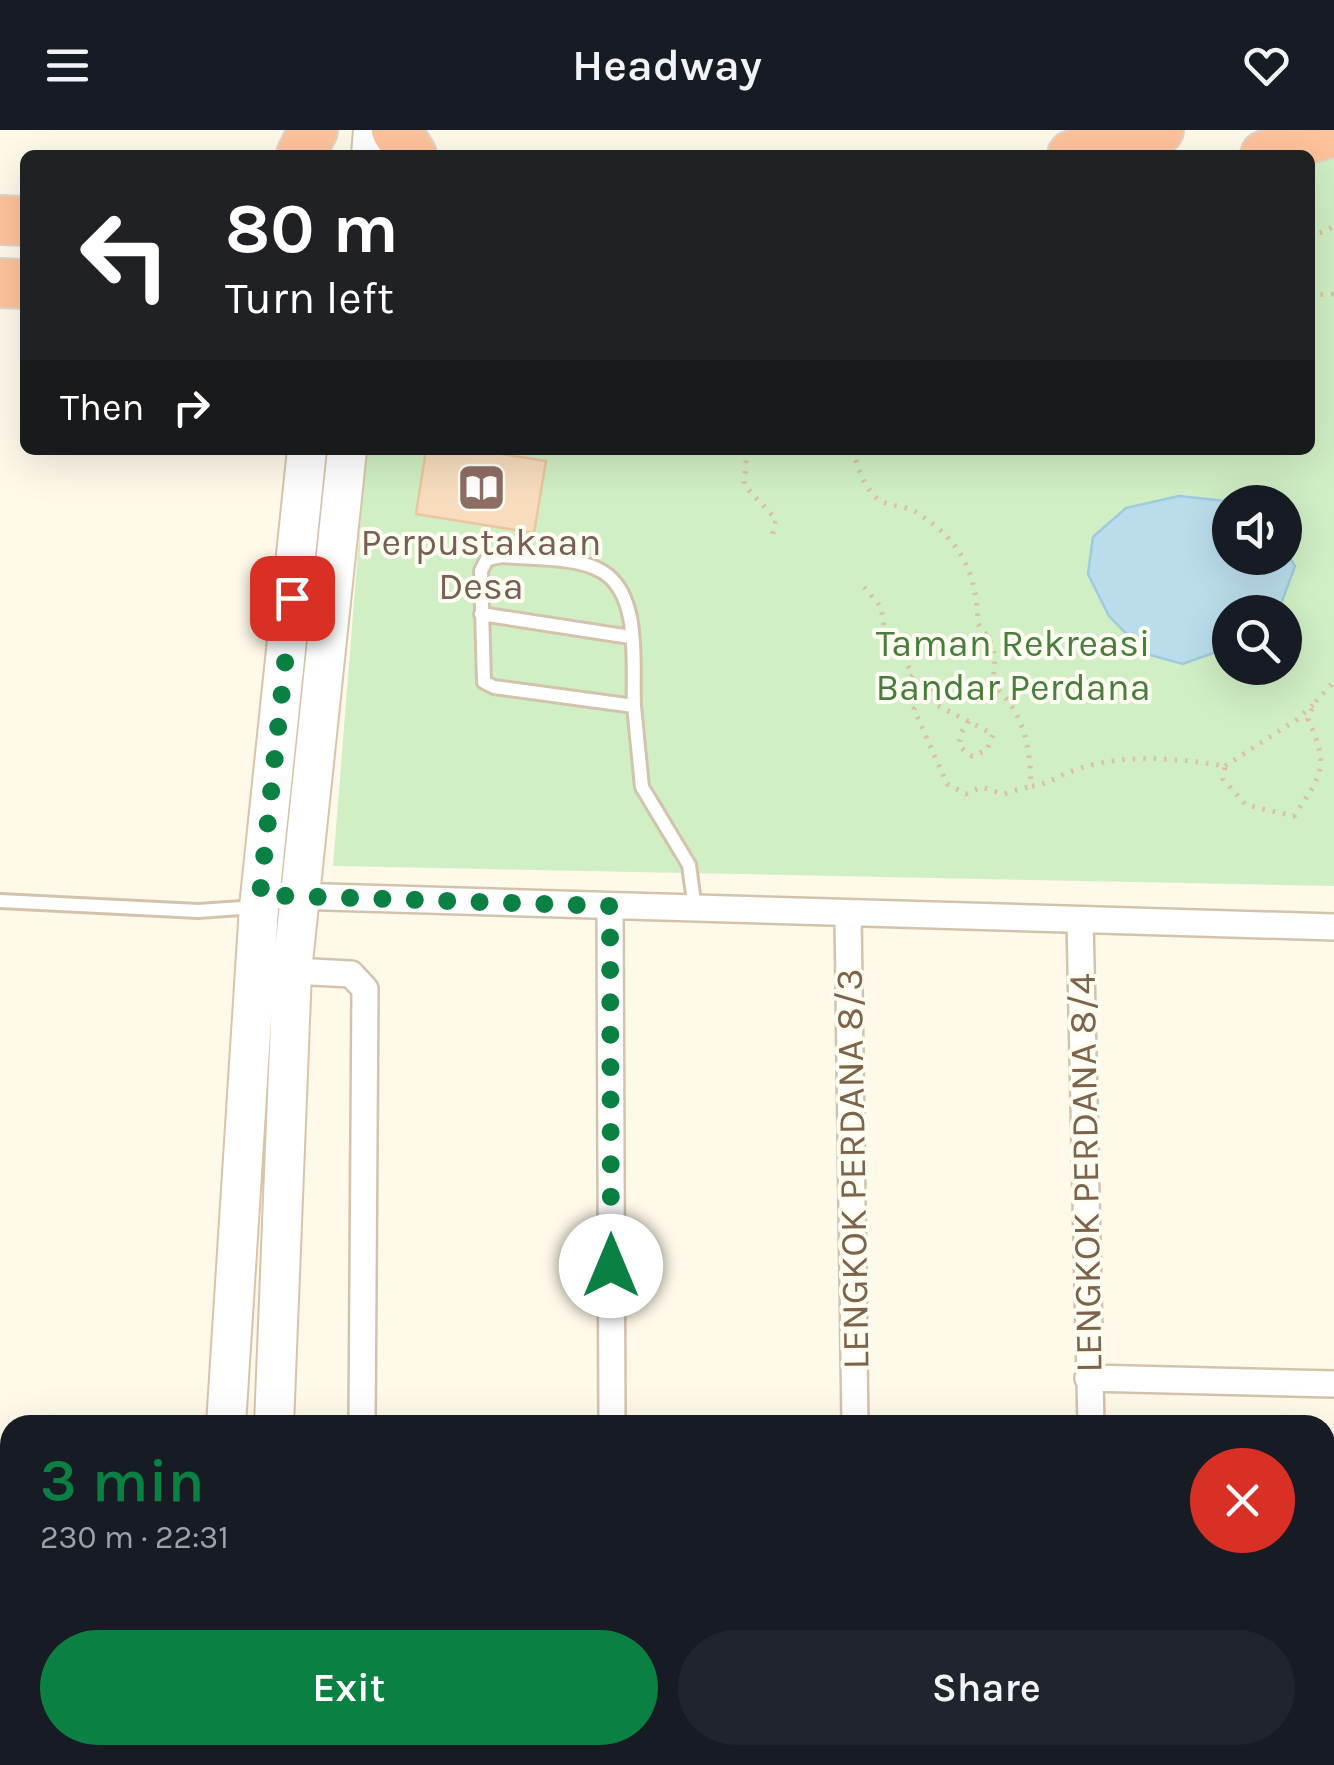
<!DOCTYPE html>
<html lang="en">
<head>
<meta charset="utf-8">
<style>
	:root { --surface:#171b24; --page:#20242c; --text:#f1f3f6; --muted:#9ea1a6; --accent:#0b8043 }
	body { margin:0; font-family:Karla,sans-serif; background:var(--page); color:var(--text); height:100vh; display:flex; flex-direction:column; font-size:38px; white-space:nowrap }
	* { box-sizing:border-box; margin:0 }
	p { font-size:32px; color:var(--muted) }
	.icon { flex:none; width:55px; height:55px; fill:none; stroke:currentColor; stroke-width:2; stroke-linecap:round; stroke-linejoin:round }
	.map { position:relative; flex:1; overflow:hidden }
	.panel { position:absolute; left:0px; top:1285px; width:1335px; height:350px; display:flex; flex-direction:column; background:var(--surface); border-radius:30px 30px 0 0; box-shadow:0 10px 40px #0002 }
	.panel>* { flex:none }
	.banner { position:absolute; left:20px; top:20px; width:1295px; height:305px; border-radius:15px; box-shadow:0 10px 40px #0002; background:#202124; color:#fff; overflow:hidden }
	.tools { position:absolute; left:1212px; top:355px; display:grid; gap:20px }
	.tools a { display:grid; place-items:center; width:90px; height:90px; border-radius:50%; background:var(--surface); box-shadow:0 10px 40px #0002; font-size:50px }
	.pin { position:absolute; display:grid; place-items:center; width:85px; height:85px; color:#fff; margin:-42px; border-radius:20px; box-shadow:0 5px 15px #0006 }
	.me { position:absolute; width:110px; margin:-55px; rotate:0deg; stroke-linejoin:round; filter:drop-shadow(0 0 8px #0008) }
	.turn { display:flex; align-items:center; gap:35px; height:210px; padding:0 40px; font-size:45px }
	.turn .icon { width:130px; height:130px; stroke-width:2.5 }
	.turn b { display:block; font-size:70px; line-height:85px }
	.then { display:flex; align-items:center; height:95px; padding:0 40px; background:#0003; gap:20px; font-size:38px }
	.round { display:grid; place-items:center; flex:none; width:105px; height:105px; border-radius:52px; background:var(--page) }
	.head { display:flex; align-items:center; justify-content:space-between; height:170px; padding:0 40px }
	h1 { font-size:60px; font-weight:600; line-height:75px; color:var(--accent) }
	.action { display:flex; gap:20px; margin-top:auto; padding:20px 40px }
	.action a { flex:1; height:115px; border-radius:60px; background:var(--accent); color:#fff; font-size:40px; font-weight:600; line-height:115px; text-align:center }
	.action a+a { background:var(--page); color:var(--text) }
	header { display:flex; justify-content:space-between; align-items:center; height:130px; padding:0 40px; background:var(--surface); font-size:45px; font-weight:600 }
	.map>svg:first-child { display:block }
	.green { fill:#d0efc5; fill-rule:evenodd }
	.water { fill:#bbddeb; stroke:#a0cbde; stroke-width:2.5 }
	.building { fill:#f7ddbe; stroke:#ecc69c; stroke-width:2.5 }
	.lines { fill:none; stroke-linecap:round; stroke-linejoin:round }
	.lane-casing { stroke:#d3c3ad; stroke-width:18 }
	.street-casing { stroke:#d3c3ad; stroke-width:30 }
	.secondary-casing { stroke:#d7c4aa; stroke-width:42 }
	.highway-casing { stroke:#ddd6d0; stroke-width:52 }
	.path { stroke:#ddc0a0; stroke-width:5; stroke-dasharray:2.5 8; stroke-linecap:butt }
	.lane { stroke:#fff; stroke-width:12 }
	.street { stroke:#fff; stroke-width:25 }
	.secondary { stroke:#fff; stroke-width:38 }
	.highway { stroke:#fec39b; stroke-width:48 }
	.route { stroke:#0b8043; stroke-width:18; stroke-dasharray:0 32.4 }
	.labels { text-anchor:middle; stroke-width:8; stroke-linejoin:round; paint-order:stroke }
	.education-label { font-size:38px; fill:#785e54; stroke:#fffcf2 }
	.park-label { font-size:38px; fill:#477e3c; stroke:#fffcf2 }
	.street-label { font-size:38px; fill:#7d6349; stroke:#fffcf2 }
</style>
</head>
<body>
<header><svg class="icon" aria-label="menu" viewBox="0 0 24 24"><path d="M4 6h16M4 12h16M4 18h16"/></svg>Headway<svg class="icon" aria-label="heart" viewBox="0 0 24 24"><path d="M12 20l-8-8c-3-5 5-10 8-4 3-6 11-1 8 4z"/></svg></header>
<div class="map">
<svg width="1334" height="1635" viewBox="0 0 1334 1635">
	<rect width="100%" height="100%" fill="#fef9e9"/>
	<path class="green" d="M1334,26V756L333,736L366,320H1310V34ZM1230,372H1285V428H1230ZM1230,482H1285V538H1230Z"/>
	<path class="water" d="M1179,366L1235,372H1230V428H1285V420L1295,436L1278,482H1230V517L1183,534L1146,524L1109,486L1088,444L1093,407L1126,378Z"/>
	<path class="building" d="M426,320H476L546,331L534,403L416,384Z"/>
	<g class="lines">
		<defs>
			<path id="lane" d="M502,426C532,429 577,426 603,442C642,466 632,538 634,576L494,557L484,552L481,441L487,429Z
				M481,484L630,507
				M634,576L642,657L689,735L695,779
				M0,771L198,781L257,777"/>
			<path id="street" d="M260,765L1334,797
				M610,776L612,1295
				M848,784L855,1295
				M1080,790L1091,1295
				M292,841L351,844L365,859L362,1295
				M1088,1248L1334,1254
				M1325,1485H1334
				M386,1625L390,1635
				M694,1625L702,1635
				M1010,1625L1019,1635"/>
			<path id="secondary" d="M371,25L373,0
				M226,1295L259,777L307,320
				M274,1295L292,841L347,320
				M222,1625V1635
				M272,1625V1635"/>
			<path id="highway" d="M396,0L412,25
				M301,25L313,0
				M1072,25L1159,0
				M1265,25L1334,1
				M0,90L25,91
				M0,153L25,154"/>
		</defs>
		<use href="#lane" class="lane-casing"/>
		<use href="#street" class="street-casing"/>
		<use href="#secondary" class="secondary-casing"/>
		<use href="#highway" class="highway-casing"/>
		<path class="path" d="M1310,107L1334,97
			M1310,165L1334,164
			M747,320L744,355L776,389L772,407
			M853,320C858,337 863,357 878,369C888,377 905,375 916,382C961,410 977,443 978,494C996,515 997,527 992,554C1024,582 1030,615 1031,656C1048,655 1059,645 1075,640C1124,623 1175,628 1225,636L1223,649L1246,675L1294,686C1322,644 1330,637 1308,589L1315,572L1334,552
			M864,457L881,477L886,509L898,517L913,545L903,556L918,573
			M923,568L938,552
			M969,591L961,603L959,616L972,626L987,620L993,604L923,568L914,579L947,654L966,664L981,657L1003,664L1031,656
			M1225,636L1296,590L1313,575"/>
		<use href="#lane" class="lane"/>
		<use href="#street" class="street"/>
		<use href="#secondary" class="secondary"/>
		<use href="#highway" class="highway"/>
	</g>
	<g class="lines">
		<path class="route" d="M292,468L260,765L610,776L611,1136"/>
	</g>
	<defs>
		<symbol id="library-square" viewBox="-11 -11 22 22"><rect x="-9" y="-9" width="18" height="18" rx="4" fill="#8d6e63" stroke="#fffcf2"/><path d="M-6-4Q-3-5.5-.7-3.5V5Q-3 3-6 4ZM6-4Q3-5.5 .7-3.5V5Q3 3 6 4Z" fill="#fff"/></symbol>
	</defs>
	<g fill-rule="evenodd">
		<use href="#library-square" x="454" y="330" width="55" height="55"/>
	</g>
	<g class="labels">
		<g class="education-label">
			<text x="481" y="425">Perpustakaan<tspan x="481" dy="44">Desa</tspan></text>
		</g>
		<g class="park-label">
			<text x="1013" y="526">Taman Rekreasi<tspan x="1013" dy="44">Bandar Perdana</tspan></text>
		</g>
		<g class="street-label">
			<text transform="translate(852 1039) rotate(-91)" y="13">LENGKOK PERDANA 8/3</text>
			<text transform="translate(1085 1043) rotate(-91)" y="13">LENGKOK PERDANA 8/4</text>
		</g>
	</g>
</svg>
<div class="tools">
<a><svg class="icon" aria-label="sound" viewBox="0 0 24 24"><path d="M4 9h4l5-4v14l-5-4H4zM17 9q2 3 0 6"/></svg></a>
<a><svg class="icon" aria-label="search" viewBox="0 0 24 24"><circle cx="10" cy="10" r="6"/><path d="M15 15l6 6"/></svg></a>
</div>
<div class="pin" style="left:292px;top:468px;background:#d93025"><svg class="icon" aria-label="arrive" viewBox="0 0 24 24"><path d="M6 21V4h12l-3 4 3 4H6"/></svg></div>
<svg class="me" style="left:611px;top:1136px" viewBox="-20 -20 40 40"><circle r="19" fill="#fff"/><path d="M0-13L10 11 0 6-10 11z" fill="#0b8043"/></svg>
<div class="banner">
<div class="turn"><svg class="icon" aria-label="left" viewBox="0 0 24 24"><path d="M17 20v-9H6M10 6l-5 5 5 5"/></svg><div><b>80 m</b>Turn left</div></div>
<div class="then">Then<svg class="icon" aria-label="right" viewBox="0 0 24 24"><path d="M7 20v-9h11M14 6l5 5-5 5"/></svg></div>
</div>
<section class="panel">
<div class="head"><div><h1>3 min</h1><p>230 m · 22:31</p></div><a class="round" style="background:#d93025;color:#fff"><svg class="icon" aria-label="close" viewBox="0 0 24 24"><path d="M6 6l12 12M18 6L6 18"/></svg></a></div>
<div class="action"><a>Exit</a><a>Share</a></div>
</section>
</div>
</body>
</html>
